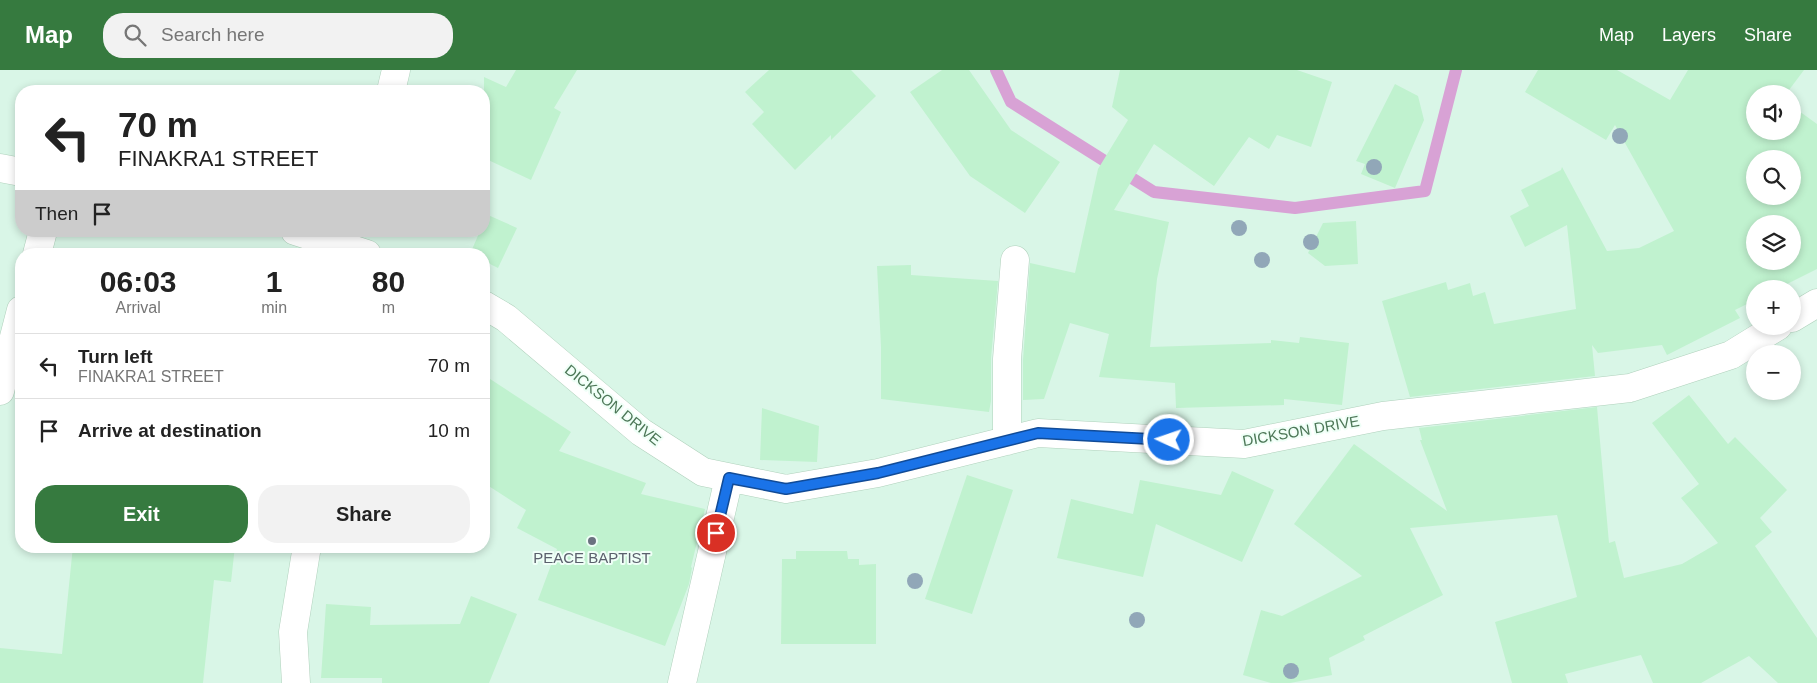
<!DOCTYPE html>
<html lang="en">
<head>
<meta charset="utf-8">
<style>
	:root { --surface:#fff; --page:#f2f2f2; --text:#222; --muted:#767676; --line:#e0e0e0; --accent:#367a3f }
	body { margin:0; font-family:Arial,sans-serif; background:var(--page); color:var(--text); height:100vh; display:flex; flex-direction:column; font-size:19px; white-space:nowrap }
	* { box-sizing:border-box; margin:0 }
	p { font-size:16px; color:var(--muted) }
	.icon { flex:none; width:28px; height:28px; fill:none; stroke:currentColor; stroke-width:2; stroke-linecap:round; stroke-linejoin:round }
	.map { position:relative; flex:1; overflow:hidden }
	.details { position:absolute; left:15px; top:178px; width:475px; height:305px; display:flex; flex-direction:column; background:var(--surface); border-radius:20px; box-shadow:0 2px 8px #0003 }
	.details>* { flex:none }
	.top-card { position:absolute; left:15px; top:15px; width:475px; height:152px; border-radius:20px; box-shadow:0 2px 8px #0003; background:#fff; color:var(--text); overflow:hidden }
	.tools { position:absolute; left:1746px; top:15px; display:grid; gap:10px }
	.tools a { display:grid; place-items:center; width:55px; height:55px; border-radius:50%; background:var(--surface); box-shadow:0 2px 8px #0003; font-size:25px }
	.pin { position:absolute; display:grid; place-items:center; width:42px; height:42px; color:#fff; margin:-21px; border:2px solid #fff; border-radius:50%; box-shadow:0 1px 5px #0007 }
	.me { position:absolute; width:55px; margin:-28px; rotate:273deg; stroke-linejoin:round; filter:drop-shadow(0 0 4px #0008) }
	.turn { display:flex; align-items:center; gap:18px; height:105px; padding:0 20px; font-size:22px }
	.turn .icon { width:65px; height:65px; stroke-width:2.5 }
	.turn b { display:block; font-size:35px; line-height:42px }
	.then { display:flex; align-items:center; height:48px; padding:0 20px; background:#0003; gap:10px; font-size:19px }
	.eta { display:flex; justify-content:space-evenly; align-items:center; height:85px; text-align:center }
	.eta b { font-size:30px; font-weight:800; line-height:35px }
	.button { display:flex; gap:10px; margin-top:auto; padding:10px 20px }
	.button a { flex:1; height:58px; border-radius:20px; background:var(--accent); color:#fff; font-size:20px; font-weight:800; line-height:58px; text-align:center }
	.button a+a { background:var(--page); color:var(--text) }
	ul { padding:0; list-style:none }
	li { display:flex; align-items:center; gap:15px; height:65px; padding:0 20px; border-top:1px solid var(--line) }
	li div { flex:1 }
	li b { display:block; font-size:19px }
	li em { font-style:normal }
	header { display:flex; align-items:center; gap:30px; box-sizing:border-box; height:70px; padding:0 25px; background:var(--accent); color:#fff }
	header strong { font-size:24px }
	nav { display:flex; gap:28px; margin-inline-start:auto; font-size:18px }
	.search { width:350px; height:45px; background:var(--page); display:flex; align-items:center; gap:12px; box-sizing:border-box; padding:0 18px; border-radius:20px; color:var(--muted); font-size:19px }
	.map>svg:first-child { display:block }
	.residential { fill:#d9f6e7; fill-rule:evenodd }
	.lines { fill:none; stroke-linecap:round; stroke-linejoin:round }
	.stream { stroke:#d8a2d5; stroke-width:12 }
	.building { fill:#c0f2cf; fill-rule:evenodd }
	.street-casing { stroke:#b0d1bc; stroke-width:29 }
	.street { stroke:#fff; stroke-width:28 }
	.tree { fill:#91a7b8 }
	.route-casing { stroke:#114b97; stroke-width:12 }
	.route { stroke:#1a73e8; stroke-width:9 }
	.worship-dot { fill:#6b7280; stroke:#effff7; stroke-width:2 }
	.labels { text-anchor:middle; stroke-width:4; stroke-linejoin:round; paint-order:stroke }
	.street-label { font-size:15px; fill:#4c7757; stroke:#effff7 }
	.worship-label { font-size:15px; fill:#5b616d; stroke:#effff7 }
</style>
</head>
<body>
<header>
<strong>Map</strong>
<div class="search"><svg class="icon" aria-label="search" viewBox="0 0 24 24"><circle cx="10" cy="10" r="6"/><path d="M15 15l6 6"/></svg>Search here</div>
<nav><a>Map</a><a>Layers</a><a>Share</a></nav>
</header>
<div class="map">
<svg width="1817" height="613" viewBox="0 0 1817 613">
	<rect width="100%" height="100%" fill="#e8fcf3"/>
	<path class="residential" d="M0,0H1817V613H0ZM21,21H484V161H21ZM1755,24H1792V61H1755ZM1755,89H1792V126H1755ZM1755,154H1792V191H1755ZM21,184H484V476H21ZM1755,219H1792V256H1755ZM1755,284H1792V321H1755Z"/>
	<g class="lines">
		<path class="stream" d="M996,0L1011,32L1154,122L1295,138L1425,121L1456,0"/>
	</g>
	<path class="building" d="M516,0H577L554,38L561,42L531,110L484,88V7L506,17Z
		M769,0H851L876,26L831,70V65L795,100L752,54L764,42L745,22Z
		M942,0H969L1011,60L1060,92L1025,143L970,106L910,22Z
		M1120,0H1297L1332,12L1311,77L1277,65L1269,79L1249,67L1214,116L1154,74L1114,140L1169,152L1157,209L1150,277L1271,273V270L1299,273L1300,267L1349,273L1342,335L1284,329V335L1176,338L1175,313L1099,307L1109,264L1070,253L1044,329L1023,330V290L1030,193L1075,203L1098,99L1128,50L1112,37Z
		M1538,0H1617L1670,30L1688,0H1804L1786,24H1755V61H1792V36L1817,54V199L1777,219H1755V230L1735,240L1740,248L1667,285L1662,275L1598,283L1592,275L1595,306L1410,327L1382,231L1446,212L1448,220L1470,213L1473,226L1485,222L1494,254L1576,239L1567,155L1525,177L1510,146L1529,136L1521,120L1561,100L1562,97L1607,181L1639,178L1674,161L1615,55L1606,70L1525,22ZM1755,89H1792V126H1755ZM1755,154H1792V191H1755Z
		M1395,14L1418,26L1424,50L1395,118L1361,104L1365,94L1356,91Z
		M488,145L517,158L498,198L484,191V184H470L480,161H484V154Z
		M1356,151L1358,194L1325,196L1308,183L1323,153Z
		M911,195V205L998,211L991,288V331L989,342L881,329V277L877,196Z
		M484,305L571,362L559,381L646,413L641,424L705,439L691,497L692,498L689,514L665,576L538,530L557,479L517,458L526,440L484,413Z
		M1689,325L1728,374L1735,367L1787,420L1760,448L1772,462L1755,476L1817,568V613H1778L1749,586L1701,613H1653L1641,585L1565,604L1568,613H1512L1495,552L1577,527L1557,445L1410,458L1443,525L1363,566L1365,570L1329,588L1332,605L1290,613H1271L1243,605L1261,540L1282,546L1362,506L1294,454L1354,374L1447,441L1420,370H1422L1419,358L1597,337L1609,473L1615,471L1624,508L1682,494L1718,473L1681,428L1699,414L1652,353Z
		M762,338L819,356L817,392L760,390Z
		M1232,401L1274,420L1242,492L1156,454L1143,507L1057,488L1071,429L1133,444L1140,410L1221,425Z
		M967,405L1013,420L972,544L925,529Z
		M73,476H235L231,512L214,510L203,613H0V578L62,584Z
		M796,481H847L848,489H859V495L876,494V574H781L782,489H796Z
		M471,526L517,544L489,613H382V608H321L326,534L371,537L370,555L460,554Z"/>
	<g class="lines">
		<defs>
			<path id="street" d="M391,21L396,0
				M0,98L21,102
				M295,161L367,184
				M37,184L43,161
				M484,235L506,248L641,362L703,402L786,419L878,403L1038,363L1244,374L1383,346L1630,318L1731,285L1778,256
				M1792,248L1817,233
				M0,321L21,240
				M1007,371V289L1015,190
				M296,613L293,562L307,476
				M682,613L729,408"/>
		</defs>
		<use href="#street" class="street-casing"/>
		<use href="#street" class="street"/>
	</g>
	<g class="tree">
		<circle cx="1620" cy="66" r="8"/>
		<circle cx="1374" cy="97" r="8"/>
		<circle cx="1239" cy="158" r="8"/>
		<circle cx="1311" cy="172" r="8"/>
		<circle cx="1262" cy="190" r="8"/>
		<circle cx="915" cy="511" r="8"/>
		<circle cx="1137" cy="550" r="8"/>
		<circle cx="1291" cy="601" r="8"/>
	</g>
	<g class="lines">
		<defs>
			<path id="route" d="M716,463L729,408L786,419L878,403L1038,363L1169,370"/>
		</defs>
		<use href="#route" class="route-casing"/>
		<use href="#route" class="route"/>
	</g>
	<circle class="worship-dot" cx="592" cy="471" r="5"/>
	<g class="labels">
		<g class="street-label">
			<text transform="translate(613 335) rotate(39)" y="5">DICKSON DRIVE</text>
			<text transform="translate(1301 361) rotate(-10)" y="5">DICKSON DRIVE</text>
		</g>
		<g class="worship-label">
			<text x="592" y="493">PEACE BAPTIST</text>
		</g>
	</g>
</svg>
<div class="tools">
<a><svg class="icon" aria-label="sound" viewBox="0 0 24 24"><path d="M4 9h4l5-4v14l-5-4H4zM17 9q2 3 0 6"/></svg></a>
<a><svg class="icon" aria-label="search" viewBox="0 0 24 24"><circle cx="10" cy="10" r="6"/><path d="M15 15l6 6"/></svg></a>
<a><svg class="icon" aria-label="layers" viewBox="0 0 24 24"><path d="M12 4l9 5-9 5-9-5zM3 14l9 5 9-5"/></svg></a>
<a>+</a>
<a>−</a>
</div>
<div class="pin" style="left:716px;top:463px;background:#d93025"><svg class="icon" aria-label="arrive" viewBox="0 0 24 24"><path d="M6 21V4h12l-3 4 3 4H6"/></svg></div>
<svg class="me" style="left:1169px;top:370px" viewBox="-20 -20 40 40"><circle r="17" fill="#1a73e8" stroke="#fff" stroke-width="3"/><path d="M0-11L8 9 0 5-8 9z" fill="#fff"/></svg>
<div class="top-card">
<div class="turn"><svg class="icon" aria-label="left" viewBox="0 0 24 24"><path d="M17 20v-9H6M10 6l-5 5 5 5"/></svg><div><b>70 m</b>FINAKRA1 STREET</div></div>
<div class="then">Then<svg class="icon" aria-label="arrive" viewBox="0 0 24 24"><path d="M6 21V4h12l-3 4 3 4H6"/></svg></div>
</div>
<section class="details">
<div class="eta">
<div><b>06:03</b><p>Arrival</p></div>
<div><b>1</b><p>min</p></div>
<div><b>80</b><p>m</p></div>
</div>
<ul>
<li><svg class="icon" aria-label="left" viewBox="0 0 24 24"><path d="M17 20v-9H6M10 6l-5 5 5 5"/></svg><div><b>Turn left</b><p>FINAKRA1 STREET</p></div><em>70 m</em></li>
<li><svg class="icon" aria-label="arrive" viewBox="0 0 24 24"><path d="M6 21V4h12l-3 4 3 4H6"/></svg><div><b>Arrive at destination</b></div><em>10 m</em></li>
</ul>
<div class="button"><a>Exit</a><a>Share</a></div>
</section>
</div>
</body>
</html>
